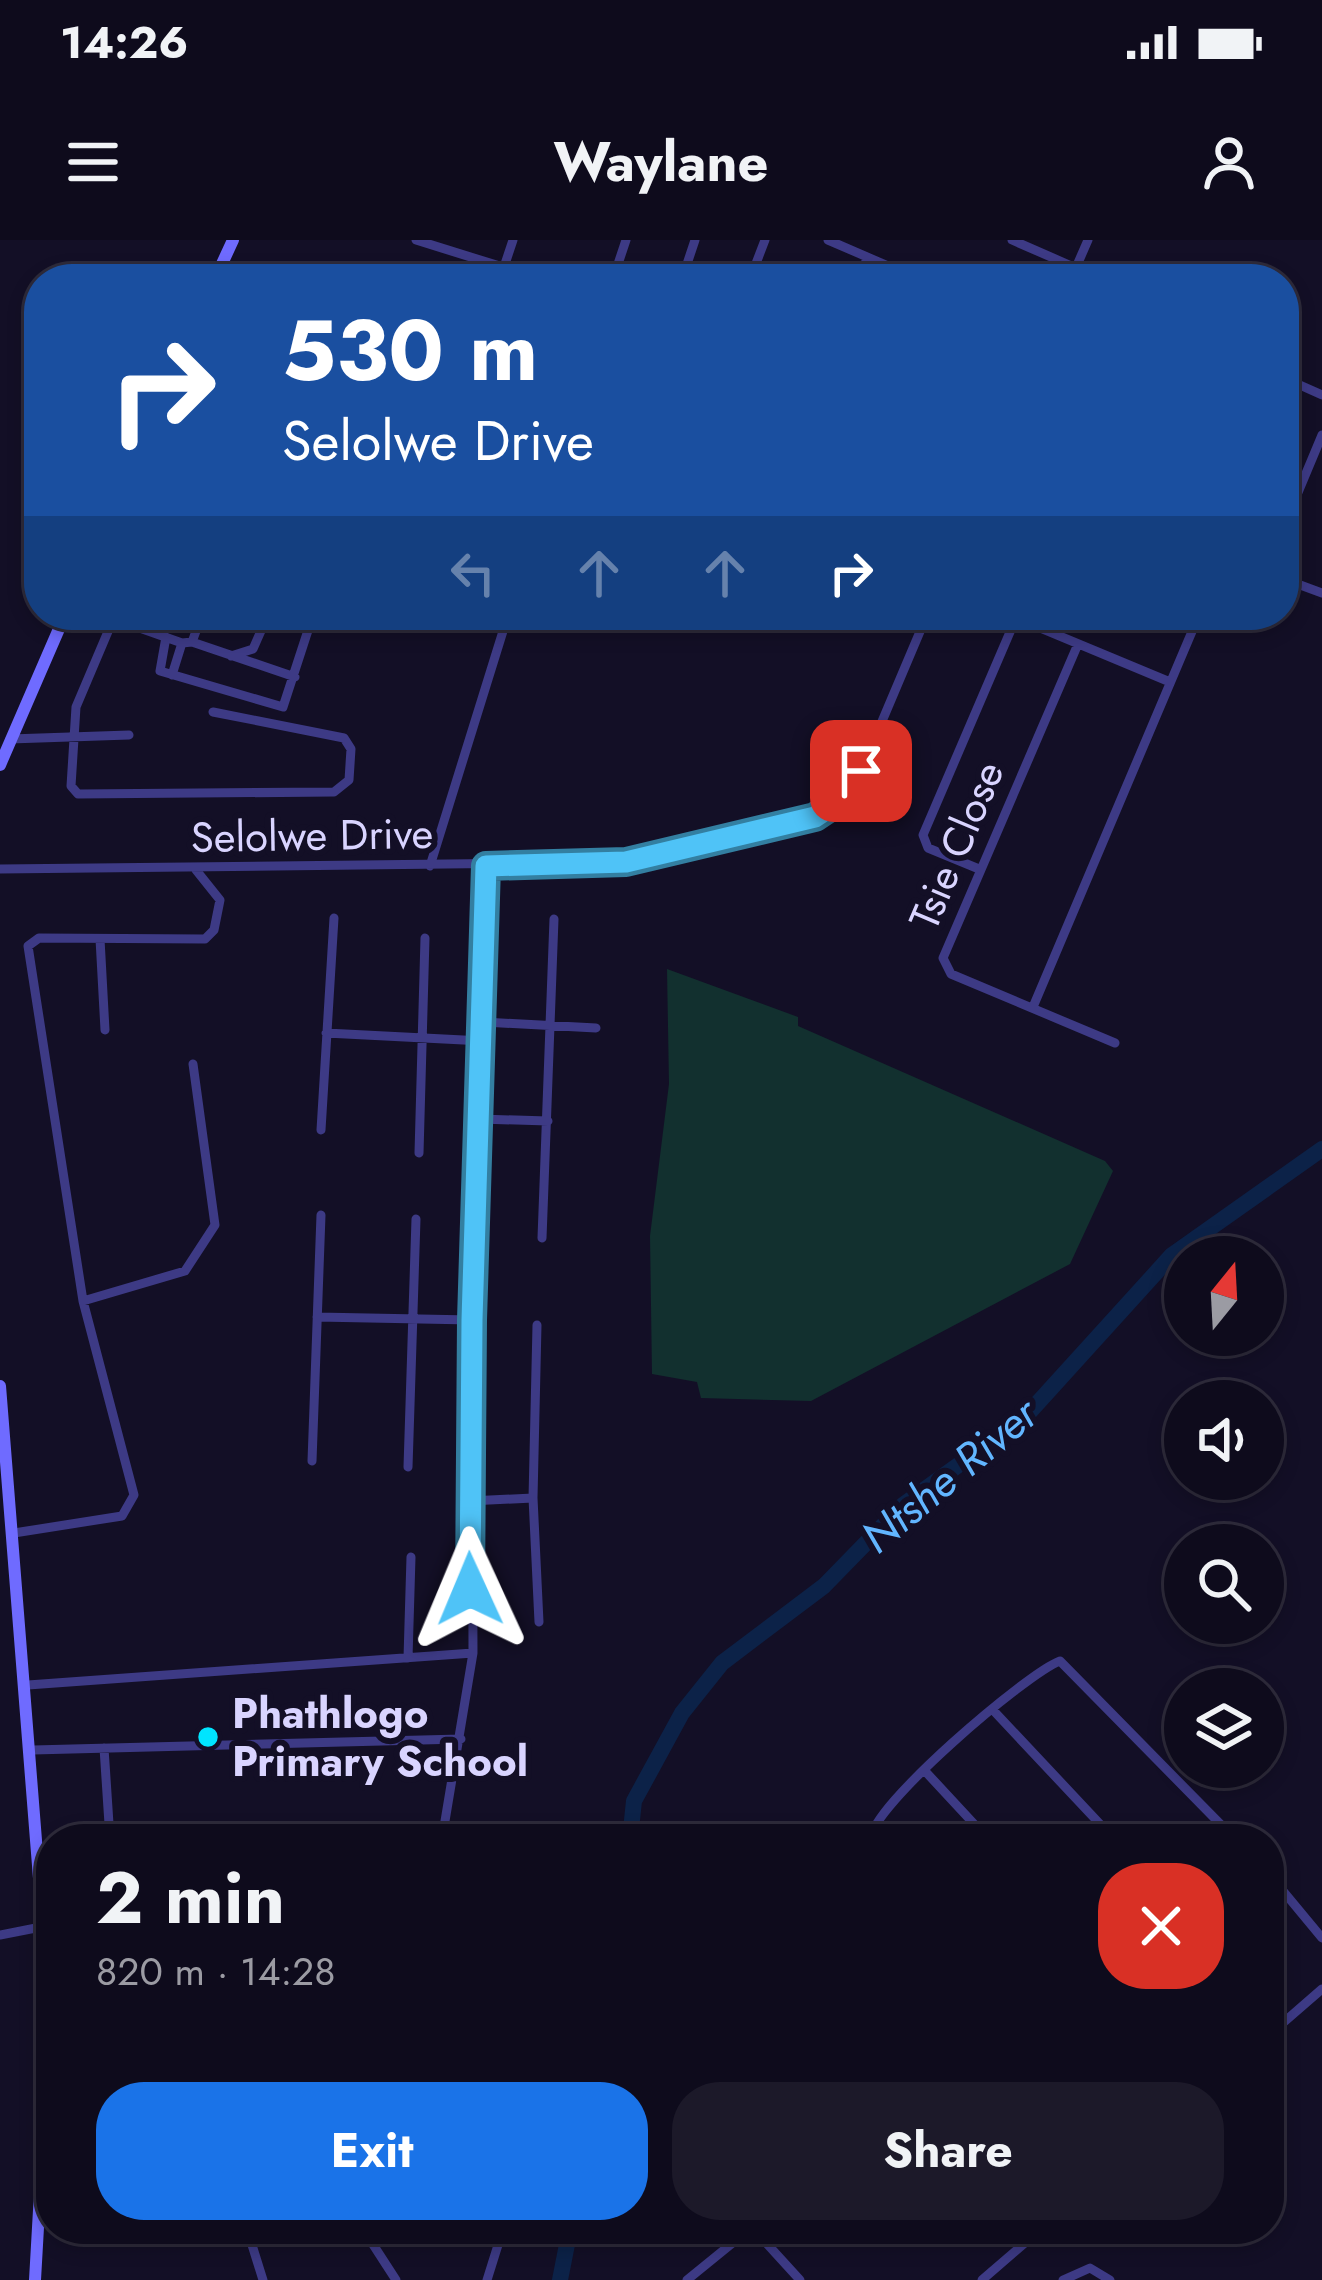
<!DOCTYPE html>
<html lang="en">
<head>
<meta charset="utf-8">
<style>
	:root { --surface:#0e0b1c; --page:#1c1929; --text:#f1f3f6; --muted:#9b9ba3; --line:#2e2b3b; --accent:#1a73e8 }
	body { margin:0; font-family:Jost,sans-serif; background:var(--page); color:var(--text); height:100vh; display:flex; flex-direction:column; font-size:45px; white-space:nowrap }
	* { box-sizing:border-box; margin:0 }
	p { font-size:39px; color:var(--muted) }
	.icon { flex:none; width:66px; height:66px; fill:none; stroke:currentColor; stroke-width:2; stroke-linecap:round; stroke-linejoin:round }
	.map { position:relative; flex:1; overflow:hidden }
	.drawer { position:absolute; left:36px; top:1584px; width:1248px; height:420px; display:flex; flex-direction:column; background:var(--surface); border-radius:48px; box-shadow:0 6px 18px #0003,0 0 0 3px var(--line) }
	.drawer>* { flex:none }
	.guide { position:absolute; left:24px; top:24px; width:1275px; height:366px; border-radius:48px; box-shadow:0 6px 18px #0003,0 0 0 3px var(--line); background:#1a4fa0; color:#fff; overflow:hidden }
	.needle { width:78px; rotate:18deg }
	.tools { position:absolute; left:1164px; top:996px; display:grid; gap:24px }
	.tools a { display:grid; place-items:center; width:120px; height:120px; border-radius:50%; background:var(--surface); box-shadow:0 6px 18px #0003,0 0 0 3px var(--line); font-size:60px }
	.pin { position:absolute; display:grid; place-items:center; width:102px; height:102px; color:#fff; margin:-51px; border-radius:24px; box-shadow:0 6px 18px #0006 }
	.me { position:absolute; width:132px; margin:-66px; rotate:359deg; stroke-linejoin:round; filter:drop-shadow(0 0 9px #0008) }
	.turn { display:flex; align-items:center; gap:42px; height:252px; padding:0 60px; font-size:54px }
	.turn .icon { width:156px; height:156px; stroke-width:2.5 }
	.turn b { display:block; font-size:84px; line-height:102px }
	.lanes { display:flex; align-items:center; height:114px; padding:0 60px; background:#0003; justify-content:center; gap:60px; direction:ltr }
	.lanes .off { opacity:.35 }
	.round { display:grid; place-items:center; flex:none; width:126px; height:126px; border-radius:48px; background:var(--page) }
	.headline { display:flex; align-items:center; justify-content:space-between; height:204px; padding:0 60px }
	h1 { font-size:72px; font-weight:700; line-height:90px }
	.cta { display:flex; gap:24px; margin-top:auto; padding:24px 60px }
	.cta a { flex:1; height:138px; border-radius:48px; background:var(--accent); color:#fff; font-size:48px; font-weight:700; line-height:138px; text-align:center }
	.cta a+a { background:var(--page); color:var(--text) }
	.status { display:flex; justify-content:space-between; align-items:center; height:84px; padding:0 60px; background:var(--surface); direction:ltr }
	.status svg { height:33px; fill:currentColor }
	header { display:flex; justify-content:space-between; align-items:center; height:156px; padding:0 60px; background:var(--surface); font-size:54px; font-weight:700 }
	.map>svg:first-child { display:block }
	.green { fill:#12302f }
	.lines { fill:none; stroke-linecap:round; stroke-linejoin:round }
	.river { stroke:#0c2248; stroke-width:16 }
	.street { stroke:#3d3a85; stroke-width:9 }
	.secondary { stroke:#6f6bff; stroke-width:12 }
	.route-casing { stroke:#337fa1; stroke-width:30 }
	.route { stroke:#4fc3f7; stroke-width:21 }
	.poi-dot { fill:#00e5ff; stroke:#130f26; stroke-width:4.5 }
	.labels { text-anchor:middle; stroke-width:12; stroke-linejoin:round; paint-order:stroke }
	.street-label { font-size:42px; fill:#d9d4ff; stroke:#130f26 }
	.poi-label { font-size:42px; font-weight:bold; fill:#d9d4ff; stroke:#130f26; text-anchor:start }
	.water-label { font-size:45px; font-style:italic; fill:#62b6ff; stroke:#130f26 }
</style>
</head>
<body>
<div class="status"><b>14:26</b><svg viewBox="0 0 49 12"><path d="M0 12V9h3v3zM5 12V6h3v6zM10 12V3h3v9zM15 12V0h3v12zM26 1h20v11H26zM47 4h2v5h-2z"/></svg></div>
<header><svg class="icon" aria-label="menu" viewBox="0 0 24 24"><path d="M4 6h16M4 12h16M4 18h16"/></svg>Waylane<svg class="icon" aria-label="person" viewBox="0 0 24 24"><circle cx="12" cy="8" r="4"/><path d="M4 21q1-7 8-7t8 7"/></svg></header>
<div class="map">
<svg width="1322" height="2040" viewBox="0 0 1322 2040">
	<rect width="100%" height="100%" fill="#130f26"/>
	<path class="green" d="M667,729L798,777V786L1105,921L1113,931L1070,1024L811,1161L701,1158L697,1142L652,1134L650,996L669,844Z"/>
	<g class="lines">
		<path class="river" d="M630,1599L634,1561L682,1473L722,1423L824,1346L903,1265L1025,1177L1172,1015L1322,909
			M560,2040L570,1989"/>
		<path class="street" d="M416,0L541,39
			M828,0L918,39
			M1012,0L1076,28
			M504,27L513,0
			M613,39L626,0
			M682,39L695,0
			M750,39L765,0
			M861,39L867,17
			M1071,39L1088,0
			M1284,138L1322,155
			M1284,286L1322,195
			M1284,339L1322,353
			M115,375L76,467L71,546L78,554L334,552L349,540L351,509L344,498L213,472
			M138,375L134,386L182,403
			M1009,375L1170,442
			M166,397L160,431L283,467L313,375
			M192,402L295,437
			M1078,404L943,718L951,734L1115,803
			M231,416L253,409L268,375
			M172,435L182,403L192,402L202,375
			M10,499L129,495
			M430,626L508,375
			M0,629L626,622L815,577L842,559L861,531L927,375
			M979,629L928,608L923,595L1016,378
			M100,699L105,790
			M1033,767L1199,375
			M484,782L596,788
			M326,793L483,801
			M480,879L548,881
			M321,890L334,678
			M419,913L425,698
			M542,998L554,679
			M83,1061L185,1031L215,985L193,824
			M317,1077L472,1080
			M537,1085L533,1258L539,1382
			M312,1221L321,975
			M408,1227L416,979
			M469,1261L533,1258
			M14,1293L122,1276L134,1255L83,1061L28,706L39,698L205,699L214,690L220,660L196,630
			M408,1418L411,1317
			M28,1445L473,1413
			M992,1469L1114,1599
			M104,1508L110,1599
			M33,1510L461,1499
			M924,1530L988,1599
			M442,1595L465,1599
			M442,1599L473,1413L472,1080L486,626
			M871,1599C869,1568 1027,1433 1060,1421L1235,1599
			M1269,1634L1322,1698
			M0,1695L46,1686
			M1269,1795L1322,1749
			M247,1989L263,2040
			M363,1989L396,2040
			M487,2040L503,1989
			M687,2040L746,1992L759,1995L800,2040
			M982,2040L1041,1989
			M1063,2040L1090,2028L1110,2040"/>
		<path class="secondary" d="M215,39L233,0
			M0,525L65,375
			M0,1146L50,1777L35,2040"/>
	</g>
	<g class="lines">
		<defs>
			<path id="route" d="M470,1349L472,1080L486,626L626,622L815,577L842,559L861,531"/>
		</defs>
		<use href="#route" class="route-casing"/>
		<use href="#route" class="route"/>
	</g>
	<circle class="poi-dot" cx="208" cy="1497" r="12"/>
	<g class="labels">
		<g class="street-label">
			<text transform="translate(312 595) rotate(-1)" y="15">Selolwe Drive</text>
			<text transform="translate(956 605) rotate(-67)" y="15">Tsie Close</text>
		</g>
		<g class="poi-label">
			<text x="232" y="1488">Phathlogo<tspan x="232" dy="48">Primary School</tspan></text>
		</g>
		<g class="water-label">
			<text transform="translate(949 1235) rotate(-40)" y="16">Ntshe River</text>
		</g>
	</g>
</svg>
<div class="tools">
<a><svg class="needle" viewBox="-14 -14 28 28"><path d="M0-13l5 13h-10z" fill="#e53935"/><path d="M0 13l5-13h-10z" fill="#9b9ba3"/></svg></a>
<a><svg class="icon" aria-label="sound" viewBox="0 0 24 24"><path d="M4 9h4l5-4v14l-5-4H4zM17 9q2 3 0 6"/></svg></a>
<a><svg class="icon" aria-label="search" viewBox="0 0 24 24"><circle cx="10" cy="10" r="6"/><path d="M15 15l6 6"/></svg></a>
<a><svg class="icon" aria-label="layers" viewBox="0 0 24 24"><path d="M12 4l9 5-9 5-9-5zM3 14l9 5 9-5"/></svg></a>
</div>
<div class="pin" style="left:861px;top:531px;background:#d93025"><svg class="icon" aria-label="arrive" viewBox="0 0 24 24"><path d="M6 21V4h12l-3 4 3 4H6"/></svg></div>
<svg class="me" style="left:470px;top:1349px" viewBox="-20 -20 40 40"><path d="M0-17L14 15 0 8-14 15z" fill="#4fc3f7" stroke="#fff" stroke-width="4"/></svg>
<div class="guide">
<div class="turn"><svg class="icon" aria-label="right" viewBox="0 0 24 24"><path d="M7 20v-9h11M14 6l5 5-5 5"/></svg><div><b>530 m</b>Selolwe Drive</div></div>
<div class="lanes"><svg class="icon off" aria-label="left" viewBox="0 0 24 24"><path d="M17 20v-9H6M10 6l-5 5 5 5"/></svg><svg class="icon off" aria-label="ahead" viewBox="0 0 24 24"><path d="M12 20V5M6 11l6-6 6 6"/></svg><svg class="icon off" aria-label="ahead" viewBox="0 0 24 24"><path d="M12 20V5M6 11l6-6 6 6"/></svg><svg class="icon" aria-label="right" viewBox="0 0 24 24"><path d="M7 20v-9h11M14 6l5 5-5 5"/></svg></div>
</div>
<section class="drawer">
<div class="headline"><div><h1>2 min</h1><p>820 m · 14:28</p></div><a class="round" style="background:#d93025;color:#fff"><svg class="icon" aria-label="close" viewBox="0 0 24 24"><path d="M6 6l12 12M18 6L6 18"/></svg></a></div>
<div class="cta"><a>Exit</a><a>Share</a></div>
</section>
</div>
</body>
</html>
